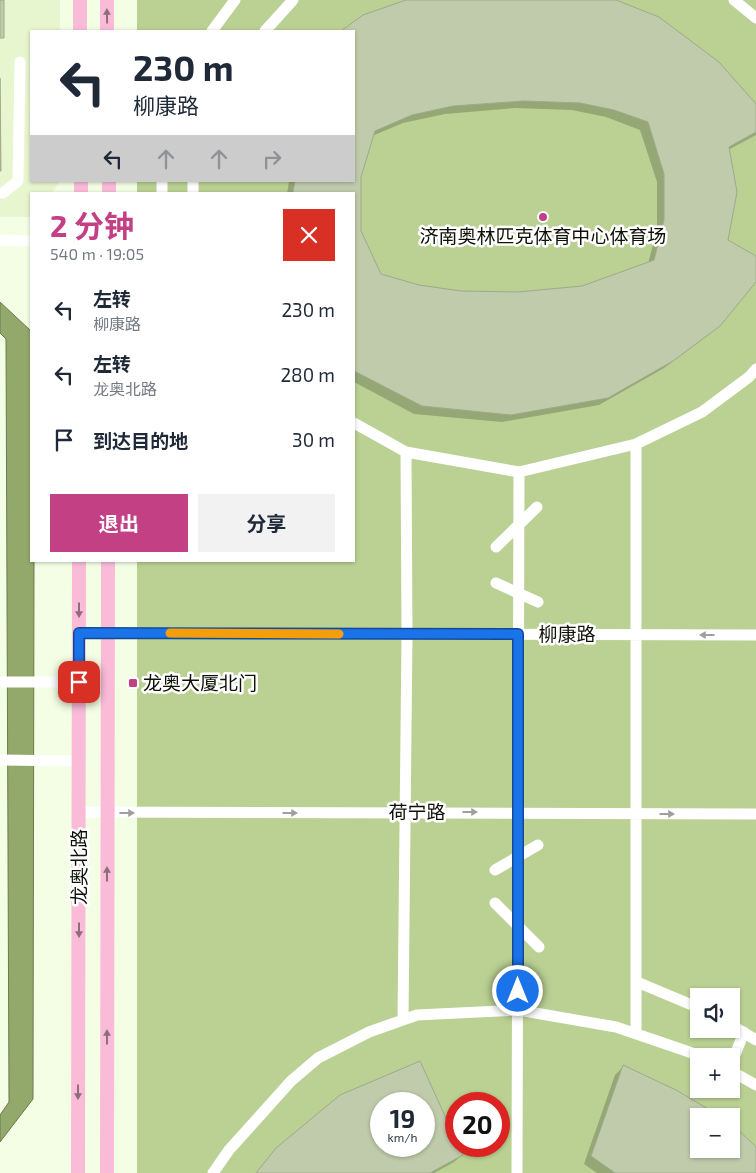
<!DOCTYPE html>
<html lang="zh">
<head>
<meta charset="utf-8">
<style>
	:root { --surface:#fff; --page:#f2f2f3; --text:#1f2937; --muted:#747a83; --accent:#c34085 }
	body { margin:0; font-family:"Exo 2","Noto Sans SC",sans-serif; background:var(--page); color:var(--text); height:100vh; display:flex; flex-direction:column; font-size:19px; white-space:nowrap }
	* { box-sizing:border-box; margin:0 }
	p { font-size:16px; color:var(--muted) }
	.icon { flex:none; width:28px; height:28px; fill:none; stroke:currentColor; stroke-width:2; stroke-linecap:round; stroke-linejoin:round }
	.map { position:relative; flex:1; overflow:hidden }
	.details { position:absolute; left:30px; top:192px; width:325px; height:370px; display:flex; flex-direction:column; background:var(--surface); border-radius:0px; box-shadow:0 1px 4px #0004 }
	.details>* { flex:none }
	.hud { position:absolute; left:30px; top:30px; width:325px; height:152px; border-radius:0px; box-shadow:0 1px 4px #0004; background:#fff; color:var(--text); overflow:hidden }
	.controls { position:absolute; left:690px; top:988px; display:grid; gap:10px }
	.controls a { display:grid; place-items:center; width:50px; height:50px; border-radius:0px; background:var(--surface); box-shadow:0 1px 4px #0004; font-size:25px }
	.speed { position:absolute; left:370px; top:1092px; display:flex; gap:10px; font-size:25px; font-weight:700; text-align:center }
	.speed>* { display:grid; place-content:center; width:65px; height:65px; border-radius:50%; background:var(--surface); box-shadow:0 1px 4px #0004; line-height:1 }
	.speed small { font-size:12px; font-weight:400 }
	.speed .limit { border:8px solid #d22; background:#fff; color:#111 }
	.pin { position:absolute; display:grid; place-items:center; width:42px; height:42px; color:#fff; margin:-21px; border-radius:10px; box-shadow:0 2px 8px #0006 }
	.me { position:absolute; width:55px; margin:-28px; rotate:0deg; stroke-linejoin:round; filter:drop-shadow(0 0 4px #0008) }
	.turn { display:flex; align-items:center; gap:18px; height:105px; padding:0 20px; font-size:22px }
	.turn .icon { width:65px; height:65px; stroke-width:2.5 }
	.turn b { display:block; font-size:35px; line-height:42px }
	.lanes { display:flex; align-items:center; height:48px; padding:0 20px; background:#0003; justify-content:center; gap:25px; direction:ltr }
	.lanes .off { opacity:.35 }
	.round { display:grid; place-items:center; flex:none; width:52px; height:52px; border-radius:0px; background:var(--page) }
	.overview { display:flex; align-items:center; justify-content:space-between; height:85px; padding:0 20px }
	h1 { font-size:30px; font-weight:700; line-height:38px; color:var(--accent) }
	.button { display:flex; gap:10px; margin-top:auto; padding:10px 20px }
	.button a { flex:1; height:58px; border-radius:0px; background:var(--accent); color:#fff; font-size:20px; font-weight:700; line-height:58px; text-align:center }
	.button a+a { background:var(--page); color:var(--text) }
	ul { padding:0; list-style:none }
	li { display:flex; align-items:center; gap:15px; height:65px; padding:0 20px }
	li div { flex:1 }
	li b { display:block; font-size:19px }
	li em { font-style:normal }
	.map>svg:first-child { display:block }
	.built { fill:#e7f6ce }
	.green { fill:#bad193; fill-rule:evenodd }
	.water { fill:#93a96b; stroke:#6b7b4d }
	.shadow { fill:#0003; fill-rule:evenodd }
	.building { fill:#bfcbab; stroke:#9eaa8b; fill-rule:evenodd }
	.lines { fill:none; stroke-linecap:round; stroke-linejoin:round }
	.minor { stroke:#fff; stroke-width:11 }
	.major { stroke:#fabbd9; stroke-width:14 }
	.oneway { fill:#8f6e7a }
	.oneway2 { fill:#9ea09b }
	.route-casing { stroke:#114b97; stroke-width:12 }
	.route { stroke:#1a73e8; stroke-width:9 }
	.slow { stroke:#f59e0b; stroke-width:9 }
	.poi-dot { fill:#c34085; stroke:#fff; stroke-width:2 }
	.labels { text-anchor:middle; stroke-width:5; stroke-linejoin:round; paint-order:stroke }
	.poi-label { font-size:19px; fill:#0d1106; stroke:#fff }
	.street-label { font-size:19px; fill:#0d1106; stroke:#fff }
</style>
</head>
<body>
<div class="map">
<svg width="756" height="1173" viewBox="0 0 756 1173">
	<rect width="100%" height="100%" fill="#f4fee4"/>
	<path class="built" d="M0,0H60V31H31V181H60L51,194H31V217H0Z"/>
	<path class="green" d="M137,0H756V1173H137V561H354V194H137V181H354V31H137ZM699,996H731V1029H699ZM699,1056H731V1089H699ZM381,1104H424V1146H381ZM456,1104H499V1146H456ZM699,1116H731V1149H699Z"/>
	<path class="water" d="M0,302L31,331V561H34L33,1099L0,1142V1115L9,1102L6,339L0,333Z"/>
	<path class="shadow" d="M410,0H613L756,106V135L728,150L727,241L756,257V280L711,333L664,368L599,405L502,422L414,414L354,382V194H287L289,181H354V31H343L364,16ZM515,108L572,110L606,117L640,130L657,182V229L648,264L582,287L518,293L461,292L419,286L380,275L360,231V176L372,136L403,123L445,114Z
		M420,1063L456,1143V1146L462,1155L454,1162L434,1173H256L276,1149ZM381,1104H424V1146H381Z
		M623,1067L676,1091L718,1116H699V1149H756V1173H597L584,1164L615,1075Z"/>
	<path class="building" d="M0,0H4V38H0Z
		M406,0H616L659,17L719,62L756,104V132L729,147L737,192L728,240L756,256V282L720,326L673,361L608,398L511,415L422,406L354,371V194H294L293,191L295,181H354V31H341L363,15ZM524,101L580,103L614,110L648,122L664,174V220L654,260L582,286L518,292L461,291L419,285L381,274L361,231V177L375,131L412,115L453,106Z
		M0,78L1,171H0Z
		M420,1061L456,1140V1146H459L463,1155L430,1173H256L276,1148L340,1095ZM381,1104H424V1146H381Z
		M623,1065L676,1090L720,1116H699V1149H731V1123L756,1147V1173H615L591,1156Z"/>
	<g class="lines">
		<path class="minor" d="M734,0L756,18
			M212,31L235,0
			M265,31L293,0
			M193,181V194
			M0,193H3L18,181L20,62
			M162,194V181
			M0,240L31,241
			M354,423L406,452L519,472L636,444L702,412L749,377L756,369
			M636,444V1033
			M496,547L537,507
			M496,583L538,602
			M79,633L756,635
			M0,682H79
			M0,760L78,761
			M79,812L756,814
			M495,870L538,845
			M495,903L539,947
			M637,982L699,1008
			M403,1020L407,635L406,452
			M731,1025L756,1040
			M731,1065L744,1032
			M731,1071L756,1085
			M213,1173L229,1150L291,1081L318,1058L369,1032L417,1015L518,1010L616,1027L701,1056
			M517,1173L519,472"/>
		<path class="major" d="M80,0V31
			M107,0V31
			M81,181V194
			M109,181V194
			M78,1173L79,561
			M107,1173L108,561"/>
	</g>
	<defs><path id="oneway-solid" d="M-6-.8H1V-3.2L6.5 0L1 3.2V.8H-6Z" transform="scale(1.25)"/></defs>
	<g class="oneway">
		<use href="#oneway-solid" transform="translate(107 16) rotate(-91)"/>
		<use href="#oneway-solid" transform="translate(79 610) rotate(90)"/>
		<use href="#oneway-solid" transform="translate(107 874) rotate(-90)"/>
		<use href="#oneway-solid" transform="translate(79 930) rotate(90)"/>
		<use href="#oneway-solid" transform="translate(107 1037) rotate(-90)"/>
		<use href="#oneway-solid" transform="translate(78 1092) rotate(90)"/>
	</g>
	<g class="oneway2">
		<use href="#oneway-solid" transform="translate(707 635) rotate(-180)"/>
		<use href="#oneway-solid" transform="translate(470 812)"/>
		<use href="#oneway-solid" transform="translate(127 813)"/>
		<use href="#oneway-solid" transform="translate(290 813)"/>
		<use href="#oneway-solid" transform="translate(667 814)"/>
	</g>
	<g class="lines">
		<defs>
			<path id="route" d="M79,682V633L518,634V991"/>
		</defs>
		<use href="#route" class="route-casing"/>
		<use href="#route" class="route"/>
		<path class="slow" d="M170,633L339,634"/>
	</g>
	<g class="poi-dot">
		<circle cx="543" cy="217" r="5"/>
		<rect x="128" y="678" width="10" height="10" rx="2.5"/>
	</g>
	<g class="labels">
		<g class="poi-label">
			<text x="543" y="243">济南奥林匹克体育中心体育场</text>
			<text x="143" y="690" text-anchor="start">龙奥大厦北门</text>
		</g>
		<g class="street-label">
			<text x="567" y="641">柳康路</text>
			<text x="417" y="819">荷宁路</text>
			<text transform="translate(79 867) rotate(-90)" y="7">龙奥北路</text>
		</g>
	</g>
</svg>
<div class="controls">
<a><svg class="icon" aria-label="sound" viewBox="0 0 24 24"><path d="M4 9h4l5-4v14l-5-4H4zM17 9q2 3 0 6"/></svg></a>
<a>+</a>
<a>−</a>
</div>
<div class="speed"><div>19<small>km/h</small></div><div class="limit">20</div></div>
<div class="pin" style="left:79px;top:682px;background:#d93025"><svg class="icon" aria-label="arrive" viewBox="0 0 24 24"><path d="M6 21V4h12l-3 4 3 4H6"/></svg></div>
<svg class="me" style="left:518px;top:991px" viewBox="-20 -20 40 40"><circle r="17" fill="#1a73e8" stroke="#fff" stroke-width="3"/><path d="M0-11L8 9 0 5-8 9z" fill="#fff"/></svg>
<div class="hud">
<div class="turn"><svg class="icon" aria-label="left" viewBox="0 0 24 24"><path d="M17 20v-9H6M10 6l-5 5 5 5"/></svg><div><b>230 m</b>柳康路</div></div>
<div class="lanes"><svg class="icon" aria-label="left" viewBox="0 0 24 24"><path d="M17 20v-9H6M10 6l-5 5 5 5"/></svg><svg class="icon off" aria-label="ahead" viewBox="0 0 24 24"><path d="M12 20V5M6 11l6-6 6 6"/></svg><svg class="icon off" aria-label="ahead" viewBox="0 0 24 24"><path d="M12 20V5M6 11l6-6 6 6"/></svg><svg class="icon off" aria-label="right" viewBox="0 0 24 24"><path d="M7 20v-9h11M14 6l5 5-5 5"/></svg></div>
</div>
<section class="details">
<div class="overview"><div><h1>2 分钟</h1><p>540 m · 19:05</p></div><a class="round" style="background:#d93025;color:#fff"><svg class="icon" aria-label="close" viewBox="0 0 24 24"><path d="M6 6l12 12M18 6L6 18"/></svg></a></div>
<ul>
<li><svg class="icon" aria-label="left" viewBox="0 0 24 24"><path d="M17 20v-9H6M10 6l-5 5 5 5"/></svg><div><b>左转</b><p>柳康路</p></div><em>230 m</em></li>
<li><svg class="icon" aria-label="left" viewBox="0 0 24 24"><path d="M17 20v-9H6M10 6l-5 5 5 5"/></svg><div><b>左转</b><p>龙奥北路</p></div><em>280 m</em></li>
<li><svg class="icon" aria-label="arrive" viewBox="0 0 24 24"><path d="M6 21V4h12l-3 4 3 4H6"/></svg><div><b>到达目的地</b></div><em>30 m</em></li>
</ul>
<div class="button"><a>退出</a><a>分享</a></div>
</section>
</div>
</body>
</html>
